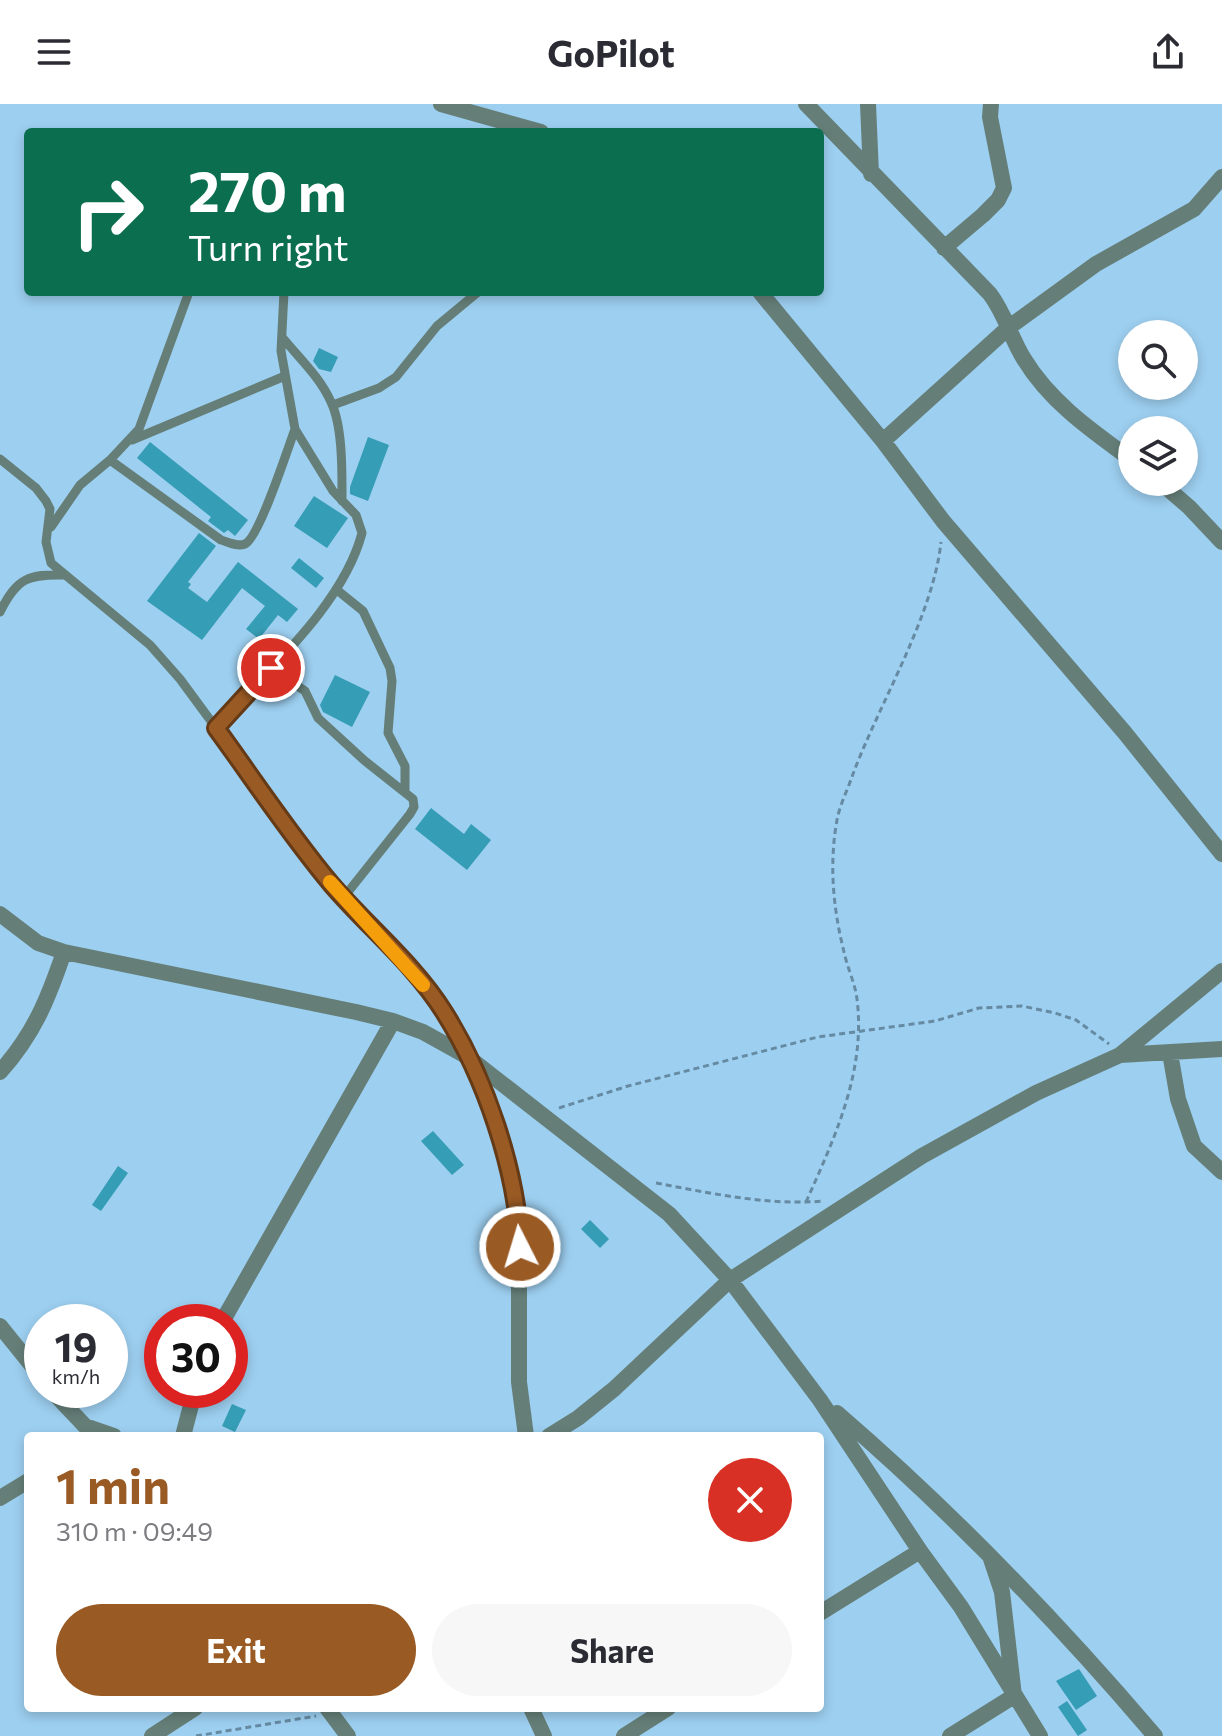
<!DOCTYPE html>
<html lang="en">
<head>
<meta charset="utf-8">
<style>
	:root { --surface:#fff; --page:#f7f7f7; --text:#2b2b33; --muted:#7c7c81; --accent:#9a5a24 }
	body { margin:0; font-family:Commissioner,sans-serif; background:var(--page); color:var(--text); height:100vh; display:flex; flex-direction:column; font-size:30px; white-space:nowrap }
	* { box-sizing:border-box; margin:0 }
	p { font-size:26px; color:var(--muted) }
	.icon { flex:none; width:44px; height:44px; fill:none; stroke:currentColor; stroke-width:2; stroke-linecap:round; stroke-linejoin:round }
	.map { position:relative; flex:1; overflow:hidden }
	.drawer { position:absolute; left:24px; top:1328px; width:800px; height:280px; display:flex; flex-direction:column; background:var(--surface); border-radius:8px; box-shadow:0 4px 12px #0003 }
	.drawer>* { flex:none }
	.guide { position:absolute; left:24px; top:24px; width:800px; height:168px; border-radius:8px; box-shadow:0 4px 12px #0003; background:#0b6e4f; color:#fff; overflow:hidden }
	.fabs { position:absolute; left:1118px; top:216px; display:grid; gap:16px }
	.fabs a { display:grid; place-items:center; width:80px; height:80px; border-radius:50%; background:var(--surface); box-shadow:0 4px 12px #0003; font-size:40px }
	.speed { position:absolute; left:24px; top:1200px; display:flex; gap:16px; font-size:40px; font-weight:700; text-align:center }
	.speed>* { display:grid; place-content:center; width:104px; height:104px; border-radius:50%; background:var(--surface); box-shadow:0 4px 12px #0003; line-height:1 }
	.speed small { font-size:20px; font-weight:400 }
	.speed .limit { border:12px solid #d22; background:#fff; color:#111 }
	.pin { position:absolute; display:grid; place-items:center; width:68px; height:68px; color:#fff; margin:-34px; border:4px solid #fff; border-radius:50%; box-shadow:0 2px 8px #0007 }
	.me { position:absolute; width:88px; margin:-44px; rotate:355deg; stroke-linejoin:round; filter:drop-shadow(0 0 6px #0008) }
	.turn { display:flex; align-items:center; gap:28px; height:168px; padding:0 32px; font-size:36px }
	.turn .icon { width:104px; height:104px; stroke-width:2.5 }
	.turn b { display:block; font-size:56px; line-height:68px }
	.round { display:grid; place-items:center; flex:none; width:84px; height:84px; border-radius:42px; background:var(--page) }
	.headline { display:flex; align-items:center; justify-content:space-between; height:136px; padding:0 32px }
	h1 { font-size:48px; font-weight:700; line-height:60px; color:var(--accent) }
	.action { display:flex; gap:16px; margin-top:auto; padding:16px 32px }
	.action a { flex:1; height:92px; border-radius:48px; background:var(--accent); color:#fff; font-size:32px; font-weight:700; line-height:92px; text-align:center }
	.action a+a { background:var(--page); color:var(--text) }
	header { display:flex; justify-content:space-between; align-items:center; height:104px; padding:0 32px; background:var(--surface); font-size:36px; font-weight:700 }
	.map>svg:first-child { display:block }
	.building { fill:#359db5 }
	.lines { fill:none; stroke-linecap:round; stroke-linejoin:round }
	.path { stroke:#658aa2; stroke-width:3; stroke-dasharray:6 4; stroke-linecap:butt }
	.lane { stroke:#657f78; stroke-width:9 }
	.street { stroke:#657f78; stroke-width:16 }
	.route-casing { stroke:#643a17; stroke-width:20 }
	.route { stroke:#9a5a24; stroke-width:14 }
	.slow { stroke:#f59e0b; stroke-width:14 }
</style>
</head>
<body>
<header><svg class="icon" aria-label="menu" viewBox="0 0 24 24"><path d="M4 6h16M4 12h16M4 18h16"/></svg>GoPilot<svg class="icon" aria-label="share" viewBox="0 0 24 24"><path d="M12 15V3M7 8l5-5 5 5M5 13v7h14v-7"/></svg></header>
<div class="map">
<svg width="1222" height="1632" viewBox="0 0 1222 1632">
	<rect width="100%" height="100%" fill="#9dcff0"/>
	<path class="building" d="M319,244L338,253L331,268L319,265L313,257Z
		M368,333L389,341L368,397L350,390V383Z
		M150,338L248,416L235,432L228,426L224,429L208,417L211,413L137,354Z
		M314,392L348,414L327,444L294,422Z
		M199,429L216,442L188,478L191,480L188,484L207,498L238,458L298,505L287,518L278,511L259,535L246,525L265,502L242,484L202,536L147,497Z
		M299,454L324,474L316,484L291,464Z
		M335,571L370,588L352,623L323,608L320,601Z
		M431,704L464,730L471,720L491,736L467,766L415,725Z
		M433,1027L464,1061L452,1071L421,1037Z
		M118,1062L128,1069L101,1107L92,1101Z
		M590,1116L609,1135L600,1144L581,1125Z
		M232,1300L246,1306L235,1328L222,1322Z
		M1079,1565L1097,1592L1076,1606L1056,1577Z
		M1067,1597L1087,1626L1078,1632L1058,1603Z"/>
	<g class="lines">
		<path class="path" d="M559,1004L628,982L818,933L935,917L979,904L1022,902L1055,909L1076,916L1109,940
			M656,1079C710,1089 768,1102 823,1097
			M806,1098C835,1033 866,967 857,895C855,879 847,863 844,848C833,804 829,760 837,716C840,700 848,685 853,670C880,598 933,512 941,438
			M196,1632L316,1612"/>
		<path class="lane" d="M282,233C299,254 320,273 331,298C343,323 342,369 342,397
			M333,301L379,284L396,273L437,222L478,188
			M132,336L285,272
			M0,355L36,384L46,397L50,405L46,438L51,459L150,541L180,575L331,780L384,836L444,907L467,950
			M110,356L221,436C228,438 237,443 245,440C259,434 288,344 295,325
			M51,423L80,381L110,356L139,325L189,188
			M337,486L363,507L390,564L392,577L388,629L405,662V687
			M0,508C17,474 28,470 65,471
			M271,564L305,587L318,614L365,657L413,695L414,703L410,710L344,793
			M216,624C265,568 343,502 362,429L356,411L333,387L295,325L281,247L284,188"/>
		<path class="street" d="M441,0L541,28
			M806,0L990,190C1005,210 1011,234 1024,255C1050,298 1092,327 1132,356
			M868,0L871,70
			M944,144L983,111L998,96L1004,84L990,13L991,0
			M760,188L883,337L943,417L1125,629L1222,750
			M883,337L1008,224L1096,160L1194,105L1222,73
			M1160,378L1189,403L1222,438
			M0,810L38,839L64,848L356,908L393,917L423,928L468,953L669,1110L730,1176L820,1296L920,1447L961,1503L1040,1632
			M1170,949L1178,995L1194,1042L1222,1068
			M1120,951L1222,945
			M469,955L500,1028L519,1119V1278L526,1332
			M0,968C34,930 48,895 64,848
			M222,1218L393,917
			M0,1222L42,1274
			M51,1286L85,1322L114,1332
			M837,1309C952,1408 1057,1517 1155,1632
			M183,1332L195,1286
			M549,1332L578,1314L614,1285L730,1176L922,1052L1036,989L1120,951L1222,867
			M0,1394L28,1377
			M820,1509L920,1447
			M327,1604L348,1632
			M531,1604L544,1632
			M152,1632L195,1604
			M624,1632L668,1604
			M950,1632L1014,1592L1002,1488L991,1455"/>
	</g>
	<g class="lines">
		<defs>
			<path id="route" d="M271,564L216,624C254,676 290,731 332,781C368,823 414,860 444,908C485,973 517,1066 520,1143"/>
		</defs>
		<use href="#route" class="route-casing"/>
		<use href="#route" class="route"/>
		<path class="slow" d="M330,778L423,881"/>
	</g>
</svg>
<div class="fabs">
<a><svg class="icon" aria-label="search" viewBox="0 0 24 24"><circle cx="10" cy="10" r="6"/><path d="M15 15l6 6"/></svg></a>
<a><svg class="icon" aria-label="layers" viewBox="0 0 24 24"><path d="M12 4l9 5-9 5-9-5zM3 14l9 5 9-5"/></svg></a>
</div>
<div class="speed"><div>19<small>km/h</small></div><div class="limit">30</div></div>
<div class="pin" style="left:271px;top:564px;background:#d93025"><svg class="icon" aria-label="arrive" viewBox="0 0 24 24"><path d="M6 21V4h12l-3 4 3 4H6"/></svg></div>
<svg class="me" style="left:520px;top:1143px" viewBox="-20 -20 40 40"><circle r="17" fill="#9a5a24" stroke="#fff" stroke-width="3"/><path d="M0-11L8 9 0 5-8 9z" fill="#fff"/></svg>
<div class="guide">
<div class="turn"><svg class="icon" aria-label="right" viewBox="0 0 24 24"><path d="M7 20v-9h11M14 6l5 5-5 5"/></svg><div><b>270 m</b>Turn right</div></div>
</div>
<section class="drawer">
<div class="headline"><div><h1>1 min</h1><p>310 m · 09:49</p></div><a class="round" style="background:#d93025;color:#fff"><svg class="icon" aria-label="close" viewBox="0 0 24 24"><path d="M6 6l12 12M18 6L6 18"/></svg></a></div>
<div class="action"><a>Exit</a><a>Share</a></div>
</section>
</div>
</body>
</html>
